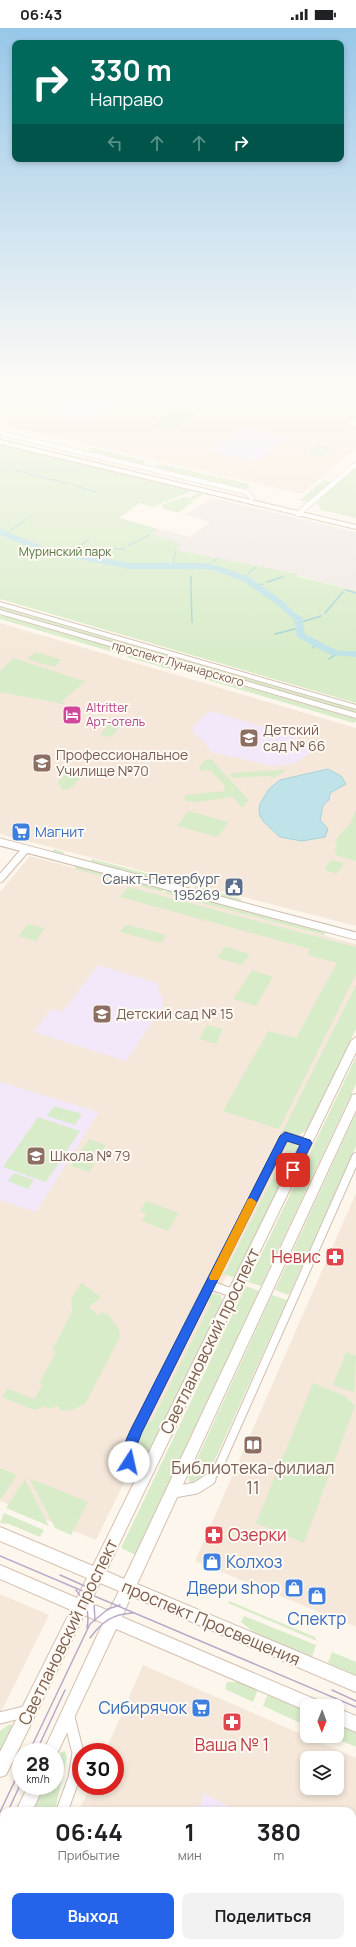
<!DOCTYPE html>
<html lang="ru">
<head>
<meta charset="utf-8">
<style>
	:root { --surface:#fff; --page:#f2f2f2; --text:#202124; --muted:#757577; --accent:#2563eb }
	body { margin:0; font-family:Manrope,sans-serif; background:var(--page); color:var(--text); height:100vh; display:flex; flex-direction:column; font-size:15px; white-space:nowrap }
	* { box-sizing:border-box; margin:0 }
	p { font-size:13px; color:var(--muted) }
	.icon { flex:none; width:22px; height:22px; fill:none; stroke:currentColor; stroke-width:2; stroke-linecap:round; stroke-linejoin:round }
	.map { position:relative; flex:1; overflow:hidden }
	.details { position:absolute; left:0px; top:1779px; width:356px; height:140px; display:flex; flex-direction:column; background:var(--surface); border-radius:12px 12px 0 0; box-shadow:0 2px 6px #0003 }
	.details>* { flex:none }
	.guide { position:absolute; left:12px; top:12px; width:332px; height:122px; border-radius:8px; box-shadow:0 2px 6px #0003; background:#00695c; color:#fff; overflow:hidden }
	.needle { width:26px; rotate:181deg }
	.buttons { position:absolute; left:300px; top:1671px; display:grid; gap:8px }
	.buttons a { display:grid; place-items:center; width:44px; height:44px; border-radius:8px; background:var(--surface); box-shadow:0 2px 6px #0003; font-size:20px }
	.speed { position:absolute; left:12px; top:1715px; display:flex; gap:8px; font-size:20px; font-weight:700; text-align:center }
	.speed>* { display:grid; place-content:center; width:52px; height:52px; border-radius:50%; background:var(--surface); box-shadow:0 2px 6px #0003; line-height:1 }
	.speed small { font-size:10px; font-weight:400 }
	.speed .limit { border:6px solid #d22; background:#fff; color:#111 }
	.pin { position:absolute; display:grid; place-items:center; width:34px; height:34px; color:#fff; margin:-17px; border-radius:8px; box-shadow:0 2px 6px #0006 }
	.me { position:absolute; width:44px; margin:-22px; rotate:10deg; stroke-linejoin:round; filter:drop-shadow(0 0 3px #0008) }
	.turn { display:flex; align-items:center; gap:14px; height:84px; padding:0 12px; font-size:18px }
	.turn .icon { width:52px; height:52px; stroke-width:2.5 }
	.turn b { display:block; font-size:28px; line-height:34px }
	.lanes { display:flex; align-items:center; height:38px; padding:0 12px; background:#0003; justify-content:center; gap:20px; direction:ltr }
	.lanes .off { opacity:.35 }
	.eta { display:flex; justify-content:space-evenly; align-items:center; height:68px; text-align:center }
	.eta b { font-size:24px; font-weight:700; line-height:28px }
	.action { display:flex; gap:8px; margin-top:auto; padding:8px 12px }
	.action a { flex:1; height:46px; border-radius:8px; background:var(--accent); color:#fff; font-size:16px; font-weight:700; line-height:46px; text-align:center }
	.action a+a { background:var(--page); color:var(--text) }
	.status { display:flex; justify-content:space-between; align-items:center; height:28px; padding:0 20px; background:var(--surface); direction:ltr }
	.status svg { height:11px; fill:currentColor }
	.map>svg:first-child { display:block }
	.residential { fill:#f5e8da; fill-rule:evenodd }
	.industrial { fill:#efe9e4 }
	.education { fill:#f3e8fa }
	.green { fill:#d8ecc9 }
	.water { fill:#bfe3e8; stroke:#a5d3da }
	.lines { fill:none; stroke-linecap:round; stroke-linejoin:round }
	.stream-far1 { stroke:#a5d3da; stroke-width:1 }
	.stream { stroke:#a5d3da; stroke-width:1.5 }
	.river { fill:#bfe3e8; fill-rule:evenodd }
	.minor-far3-casing { stroke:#d1beb0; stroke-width:5.5 }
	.minor-far2-casing { stroke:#d1beb0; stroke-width:9 }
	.minor-far1-casing { stroke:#d1beb0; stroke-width:10 }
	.minor-casing { stroke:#d1beb0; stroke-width:13 }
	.tertiary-casing { stroke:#d1beb0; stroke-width:6 }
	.secondary-casing { stroke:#d6c0b0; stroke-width:2 }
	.minor-far3 { stroke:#fff; stroke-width:4.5 }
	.minor-far2 { stroke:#fff; stroke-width:7 }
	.minor-far1 { stroke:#fff; stroke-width:8 }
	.minor { stroke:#fff; stroke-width:11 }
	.tertiary { stroke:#fff; stroke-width:5 }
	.secondary { fill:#fff; fill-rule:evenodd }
	.tram { stroke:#b9a8c9; stroke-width:1.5 }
	.route { fill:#2563eb; stroke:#184099 }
	.slow { fill:#f59e0b }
	.labels { text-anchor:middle; stroke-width:4; stroke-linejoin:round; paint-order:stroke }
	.far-park-label { font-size:12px; fill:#537a41; stroke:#fffaf3 }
	.far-street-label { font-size:12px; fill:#7a5c4d; stroke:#fffaf3 }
	.far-hotel-label { font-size:12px; fill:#b23c85; stroke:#fffaf3; text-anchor:start }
	.education-label { font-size:14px; fill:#785e54; stroke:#fffaf3; text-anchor:start }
	.shop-label { font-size:14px; fill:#366cbe; stroke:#fffaf3; text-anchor:start }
	.service-label { font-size:14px; fill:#4e5e75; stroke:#fffaf3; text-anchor:end }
	.near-health-label { font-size:17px; fill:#be3a42; stroke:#fffaf3; text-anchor:end }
	.near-street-label { font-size:17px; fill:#7a5c4d; stroke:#fffaf3 }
	.near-education-label { font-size:17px; fill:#785e54; stroke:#fffaf3 }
	.near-shop-label { font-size:17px; fill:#366cbe; stroke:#fffaf3; text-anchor:end }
</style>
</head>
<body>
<div class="status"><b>06:43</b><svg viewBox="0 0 49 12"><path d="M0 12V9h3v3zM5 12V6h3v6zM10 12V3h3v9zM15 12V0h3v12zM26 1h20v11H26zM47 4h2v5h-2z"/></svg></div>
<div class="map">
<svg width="356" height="1919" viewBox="0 0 356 1919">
	<rect width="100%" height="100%" fill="#fdf6ec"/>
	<path class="residential" d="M0,361H356V389L348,396L356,398V421L301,466L8,398L0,390Z
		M0,595L356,700V898L0,806Z
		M30,828L356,916V985L96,1512L0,1473V864Z
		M356,1165V1599L195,1533Z
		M0,1566L49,1587L0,1686Z
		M143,1637L356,1730V1919H19L21,1915H352V1783H79L90,1758H115V1724H105ZM307,1730H337V1760H307Z"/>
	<path class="industrial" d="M211,470L356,504V563L296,547L297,546L175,522L182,515L151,506L158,501L190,509L210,494L185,487Z"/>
	<path class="education" d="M153,361H213L199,370Z
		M83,363L123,372L88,395L45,386Z
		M243,398L264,403L291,409L257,434L208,423Z
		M210,683L297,709L300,713L317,719L296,735L274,738L211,724L202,711L197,710L192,700Z
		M98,937L157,955L164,977L126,1033L34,1004L51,981L63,984Z
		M0,1054L99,1084L36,1184L0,1172Z
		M204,1766L220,1774L240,1783H198Z
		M146,1915H340L338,1919H150Z"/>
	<path class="green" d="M175,382L196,386L172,403L151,398Z
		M0,416L192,463L153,479L140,475L119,490L158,501L152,506L182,515L176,522L298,546L296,548L356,563V675L0,571Z
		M318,417L332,420L322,428L308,425Z
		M92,420L147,433L142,436L88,423Z
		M160,436L218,449L213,453L155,439Z
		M356,440V490L321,482L319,479L321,477L316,476L321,472L320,471Z
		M219,449L248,456L250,458L247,461L214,453Z
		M324,452L331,454L307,474L300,472Z
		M197,465L203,466L196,471L189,472L194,473L178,485L161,480L163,478L161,477L184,469L190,470Z
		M0,579L356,682V685L0,581Z
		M3,587L126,623L123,627L0,591V588Z
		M36,624L62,632L54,639L27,631Z
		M133,625L165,635V637L176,640L173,642L127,629Z
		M14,630L84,653L89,650L62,673L65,676H64L0,664V643Z
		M205,647L356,691V693L354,695L201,650Z
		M109,695L120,698L111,709L100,707Z
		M211,731L249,772L244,779H241L233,769L198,774L186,773L184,769L186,767L224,763L225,758L210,742L200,743L199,739L205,732Z
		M277,742H287L274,750L268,748L232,750L230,745Z
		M66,745L82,748L70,761L62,762L58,754Z
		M356,781V833L338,828L334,823L337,817L335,812L350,796Z
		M188,783L229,794L218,809L177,798Z
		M54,821L64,824L63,826L91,833L92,831L164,850L160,852L52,824Z
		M331,832L344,835L337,846L324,842Z
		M77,838L164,861L162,864L74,841Z
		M195,858L242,871L240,873L193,861Z
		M128,859L356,919V946L279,1101L223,1083L268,1003L296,1010L337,935L308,927L310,921L120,869Z
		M166,862L326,904L324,907L164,865Z
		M28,896L45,900L36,913L18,908Z
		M125,897H128L166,907L161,915L120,904Z
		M225,918L250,926L242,937L217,930Z
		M252,942L273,949L256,978L233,971Z
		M356,957V1001L307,1102L299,1107L282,1104Z
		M207,997L223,1001L216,1016L199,1011Z
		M356,1029V1056L261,1258L248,1254Z
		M54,1078L82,1086L75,1097L47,1088Z
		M356,1085V1118L289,1267L275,1262Z
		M38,1089L80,1103L46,1154L3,1139Z
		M89,1111L106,1117L89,1144L71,1138Z
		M290,1113L297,1116V1122L235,1250L221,1245L226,1243L286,1123L285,1115Z
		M14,1145L34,1152L28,1161L8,1153Z
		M146,1173L179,1185L168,1203L142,1193L146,1186L140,1183Z
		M81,1255L100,1268V1270L89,1279L98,1287L102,1284L108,1286L119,1302L120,1309L85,1376L72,1382L60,1383L58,1378L48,1381L46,1378L34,1382L2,1369L7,1360L34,1371L43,1356L39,1355L56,1324L52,1322L72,1284L71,1271Z
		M246,1258L259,1263L136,1527L121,1520Z
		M215,1266L221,1267L222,1275L144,1435L139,1436L138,1416L146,1395L152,1393L210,1277L208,1272L211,1267Z
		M272,1267L287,1272L214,1434C210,1442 199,1454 190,1455L188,1451Z
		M346,1324L356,1328L354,1364L333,1357Z
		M313,1355L345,1368L355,1378L304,1515L256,1495Z
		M0,1440L17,1447L0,1472Z
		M29,1450L88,1474L71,1507L55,1500Z
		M25,1451L49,1498L6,1480Z
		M4,1485L44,1502L40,1509L9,1496L0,1495Z
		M229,1573L315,1609L317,1613L228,1575Z
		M244,1588L316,1617L312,1629L253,1604L241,1594Z
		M332,1624L356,1634V1647L328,1635Z
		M227,1654H240L258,1661L253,1674L225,1661Z
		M268,1666L307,1683V1698L263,1678Z
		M10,1696L14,1698L0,1728V1703Z
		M337,1696L356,1705V1719L330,1708H337Z
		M65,1723L67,1729L55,1783H33L45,1758H55V1736L60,1725Z
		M4,1847V1896L0,1904V1855Z"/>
	<path class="water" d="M328,741L341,748L346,756L330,765L329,772C320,778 323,783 320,792L328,801L325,809L302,813L280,809L264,794L260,788L259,782L260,776L269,761L280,752Z"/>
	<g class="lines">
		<path class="stream-far1" d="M15,442L69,456
			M73,457L96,464
			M6,506L31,488
			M128,518L149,507
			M79,519L89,511
			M77,520L125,521
			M67,527L74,522
			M174,528L176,523
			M174,530V538
			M213,534L217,530
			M192,538V542
			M207,539L211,535
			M248,545L256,539
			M244,549L246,547"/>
		<path class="stream" d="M191,548V558
			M242,550L245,548
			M267,554L283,549
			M255,558L263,556
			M191,560L192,594
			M346,562L356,565
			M325,585L343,564
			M298,595L321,588
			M275,606L299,600
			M313,620L317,615
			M329,631L336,626"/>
		<path class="river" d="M0,501L44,519L129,535H200L218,538L249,549L282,572L296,586L302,589L305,606L338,623H356V629L331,627L297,609L294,592L276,576L243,553L213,542L200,541H129L39,523L0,507Z"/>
		<defs>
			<path id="minor-far3" d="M0,405L246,464L252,470"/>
			<path id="minor-far2" d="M0,814L356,908
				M0,851L26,821"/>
			<path id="minor-far1" d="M210,1257L233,1265
				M142,1452L129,1434L131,1417L137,1403L285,1108L307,1115
				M209,1452L219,1438L356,1129"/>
			<path id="minor" d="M174,1464L196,1460L210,1451
				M0,1690L28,1683
				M62,1783L74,1750L78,1725L69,1689
				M1,1919L4,1912"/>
			<path id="tertiary" d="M298,486L356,436"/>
			<path id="secondary" d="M0,412L356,497V501L0,416Z
				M0,574L356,677V681L0,578Z
				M0,582L356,685V690L0,586Z
				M356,1009V1024L106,1543L124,1551L351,1070L352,1067L356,1066V1082L137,1556L356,1648V1664L131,1568L122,1589L319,1673L322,1678H307V1683L116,1601L55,1730V1724H43L103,1595L84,1587L6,1747L0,1749V1724L71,1582L0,1551V1537L77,1570L87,1550L0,1513V1499L93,1538L351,1013ZM100,1555L119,1563L109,1583L90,1575Z
				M337,1680L356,1688V1704L337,1696Z
				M28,1758H44L32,1783H16Z
				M4,1819V1842L0,1843V1820Z"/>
		</defs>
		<use href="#minor-far3" class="minor-far3-casing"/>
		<use href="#minor-far2" class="minor-far2-casing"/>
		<use href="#minor-far1" class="minor-far1-casing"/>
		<use href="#minor" class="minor-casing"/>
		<use href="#tertiary" class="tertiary-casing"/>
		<use href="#secondary" class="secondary-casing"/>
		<use href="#minor-far3" class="minor-far3"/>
		<use href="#minor-far2" class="minor-far2"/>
		<use href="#minor-far1" class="minor-far1"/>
		<use href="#minor" class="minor"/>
		<use href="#tertiary" class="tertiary"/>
		<use href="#secondary" class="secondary"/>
		<path class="tram" d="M0,1528L356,1679
			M60,1547L87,1559
			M76,1562C86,1574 90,1585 87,1600
			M88,1564L94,1575L95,1593
			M90,1610C102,1594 112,1586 133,1585
			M332,1662L356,1673
			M29,1724L90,1596L108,1581L120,1577
			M36,1724L65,1662
			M8,1783L21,1755
			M0,1784L21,1740
			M0,1799L4,1791"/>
	</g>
	<linearGradient id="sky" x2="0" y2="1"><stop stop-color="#97c7e8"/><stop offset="0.57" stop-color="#fefbf6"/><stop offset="1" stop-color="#fefbf6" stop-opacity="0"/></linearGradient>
	<rect width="356" height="629" fill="url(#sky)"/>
	<path class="route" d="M285,1104L310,1112L312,1115L297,1145L293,1146L288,1142L300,1117L287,1113L142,1404L137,1417L133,1438L129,1439L124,1438C119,1426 127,1409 132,1399L280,1108Z"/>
	<path class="slow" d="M251,1170L257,1174L220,1249L218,1252H210L209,1249L248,1171Z"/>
	<defs>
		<symbol id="hotel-square" viewBox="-11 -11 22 22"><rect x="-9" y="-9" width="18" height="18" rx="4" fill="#d1479c" stroke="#fffaf3"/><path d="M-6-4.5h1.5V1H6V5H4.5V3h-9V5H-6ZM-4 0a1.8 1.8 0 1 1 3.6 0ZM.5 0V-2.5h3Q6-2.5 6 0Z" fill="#fff"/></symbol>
		<symbol id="school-square" viewBox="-11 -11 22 22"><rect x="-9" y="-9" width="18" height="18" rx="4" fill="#8d6e63" stroke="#fffaf3"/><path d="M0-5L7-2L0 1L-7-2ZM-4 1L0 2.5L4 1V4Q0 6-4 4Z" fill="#fff"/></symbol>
		<symbol id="university-square" viewBox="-11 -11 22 22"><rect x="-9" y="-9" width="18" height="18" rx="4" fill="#8d6e63" stroke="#fffaf3"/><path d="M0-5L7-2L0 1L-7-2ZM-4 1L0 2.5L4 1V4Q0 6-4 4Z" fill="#fff"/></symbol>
		<symbol id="supermarket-square" viewBox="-11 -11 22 22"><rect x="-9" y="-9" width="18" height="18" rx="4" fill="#3f7fe0" stroke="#fffaf3"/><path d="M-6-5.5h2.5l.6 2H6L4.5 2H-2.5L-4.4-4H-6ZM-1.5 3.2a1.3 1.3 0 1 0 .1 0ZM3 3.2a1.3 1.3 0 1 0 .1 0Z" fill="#fff"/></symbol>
		<symbol id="civic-square" viewBox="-11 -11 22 22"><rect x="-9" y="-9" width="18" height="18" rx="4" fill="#5c6f8a" stroke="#fffaf3"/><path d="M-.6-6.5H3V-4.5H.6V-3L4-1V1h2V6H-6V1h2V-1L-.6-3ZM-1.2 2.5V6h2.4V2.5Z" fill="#fff"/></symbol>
		<symbol id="pharmacy-square" viewBox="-11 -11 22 22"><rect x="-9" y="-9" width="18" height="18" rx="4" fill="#e0444e" stroke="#fffaf3"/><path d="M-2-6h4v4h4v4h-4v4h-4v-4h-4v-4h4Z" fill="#fff"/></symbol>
		<symbol id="library-square" viewBox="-11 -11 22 22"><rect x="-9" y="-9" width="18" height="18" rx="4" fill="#8d6e63" stroke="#fffaf3"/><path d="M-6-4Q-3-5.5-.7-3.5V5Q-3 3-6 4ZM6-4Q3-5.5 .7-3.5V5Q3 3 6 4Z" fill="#fff"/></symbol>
		<symbol id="shop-square" viewBox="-11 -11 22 22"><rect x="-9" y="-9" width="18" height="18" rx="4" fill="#3f7fe0" stroke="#fffaf3"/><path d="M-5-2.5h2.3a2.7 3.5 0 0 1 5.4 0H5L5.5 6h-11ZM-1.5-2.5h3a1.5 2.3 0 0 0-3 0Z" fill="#fff"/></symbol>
	</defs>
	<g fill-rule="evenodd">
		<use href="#hotel-square" x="61" y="676" width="22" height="22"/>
		<use href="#school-square" x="238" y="699" width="22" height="22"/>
		<use href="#university-square" x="31" y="724" width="22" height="22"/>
		<use href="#supermarket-square" x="10" y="793" width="22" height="22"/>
		<use href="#civic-square" x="223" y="848" width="22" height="22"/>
		<use href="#school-square" x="91" y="975" width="22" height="22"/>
		<use href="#school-square" x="25" y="1117" width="22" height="22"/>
		<use href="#pharmacy-square" x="324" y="1218" width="22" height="22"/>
		<use href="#library-square" x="242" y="1406" width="22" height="22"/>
		<use href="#pharmacy-square" x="203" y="1496" width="22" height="22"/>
		<use href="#shop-square" x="201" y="1523" width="22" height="22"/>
		<use href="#shop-square" x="283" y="1549" width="22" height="22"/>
		<use href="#shop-square" x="306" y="1557" width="22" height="22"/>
		<use href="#supermarket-square" x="190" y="1669" width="22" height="22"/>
		<use href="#pharmacy-square" x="221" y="1683" width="22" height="22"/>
	</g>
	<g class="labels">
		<g class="far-park-label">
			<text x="65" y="528">Муринский парк</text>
		</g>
		<g class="far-street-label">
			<text transform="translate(178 636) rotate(16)" y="4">проспект Луначарского</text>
		</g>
		<g class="far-hotel-label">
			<text x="86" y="684">Altritter<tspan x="86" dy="14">Арт-отель</tspan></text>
		</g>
		<g class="education-label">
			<text x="263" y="707">Детский<tspan x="263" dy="16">сад № 66</tspan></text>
			<text x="56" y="732">Профессиональное<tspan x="56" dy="16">Училище №70</tspan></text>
			<text x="116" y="991">Детский сад № 15</text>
			<text x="50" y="1133">Школа № 79</text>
		</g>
		<g class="shop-label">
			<text x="35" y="809">Магнит</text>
		</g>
		<g class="service-label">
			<text x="220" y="856">Санкт-Петербург<tspan x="220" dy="16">195269</tspan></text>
		</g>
		<g class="near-health-label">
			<text x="321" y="1235">Невис</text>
			<text x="228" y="1513" text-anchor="start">Озерки</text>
			<text x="232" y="1723" text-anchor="middle">Ваша № 1</text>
		</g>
		<g class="near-street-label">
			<text transform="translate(210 1313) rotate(-64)" y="6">Светлановский проспект</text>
			<text transform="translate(211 1595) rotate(23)" y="6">проспект Просвещения</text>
			<text transform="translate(68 1604) rotate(-64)" y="6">Светлановский проспект</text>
		</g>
		<g class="near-education-label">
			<text x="253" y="1446">Библиотека-филиал<tspan x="253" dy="20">11</tspan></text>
		</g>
		<g class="near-shop-label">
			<text x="226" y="1540" text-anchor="start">Колхоз</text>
			<text x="280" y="1566">Двери shop</text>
			<text x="317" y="1597" text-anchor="middle">Спектр</text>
			<text x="187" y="1686">Сибирячок</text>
		</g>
	</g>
</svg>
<div class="buttons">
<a><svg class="needle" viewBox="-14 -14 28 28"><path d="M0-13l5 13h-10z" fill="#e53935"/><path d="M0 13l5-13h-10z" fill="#757577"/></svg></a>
<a><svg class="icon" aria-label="layers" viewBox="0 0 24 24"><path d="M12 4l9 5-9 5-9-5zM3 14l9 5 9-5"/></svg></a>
</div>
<div class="speed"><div>28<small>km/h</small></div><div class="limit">30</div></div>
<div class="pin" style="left:293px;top:1142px;background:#d93025"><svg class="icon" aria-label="arrive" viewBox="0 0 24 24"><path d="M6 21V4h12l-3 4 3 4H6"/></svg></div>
<svg class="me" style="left:129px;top:1434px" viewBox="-20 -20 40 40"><circle r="19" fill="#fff"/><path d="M0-13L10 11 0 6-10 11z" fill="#2563eb"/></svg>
<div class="guide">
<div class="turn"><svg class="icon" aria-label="right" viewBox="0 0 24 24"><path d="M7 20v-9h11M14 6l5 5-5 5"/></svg><div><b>330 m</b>Направо</div></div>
<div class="lanes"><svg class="icon off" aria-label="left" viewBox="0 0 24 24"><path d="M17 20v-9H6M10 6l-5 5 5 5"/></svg><svg class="icon off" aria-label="ahead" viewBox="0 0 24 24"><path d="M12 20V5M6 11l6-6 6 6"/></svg><svg class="icon off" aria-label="ahead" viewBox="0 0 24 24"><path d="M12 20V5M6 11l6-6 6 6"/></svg><svg class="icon" aria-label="right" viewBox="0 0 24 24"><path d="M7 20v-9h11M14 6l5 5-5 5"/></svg></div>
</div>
<section class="details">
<div class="eta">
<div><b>06:44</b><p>Прибытие</p></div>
<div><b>1</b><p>мин</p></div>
<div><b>380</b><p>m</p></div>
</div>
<div class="action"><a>Выход</a><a>Поделиться</a></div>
</section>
</div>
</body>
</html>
